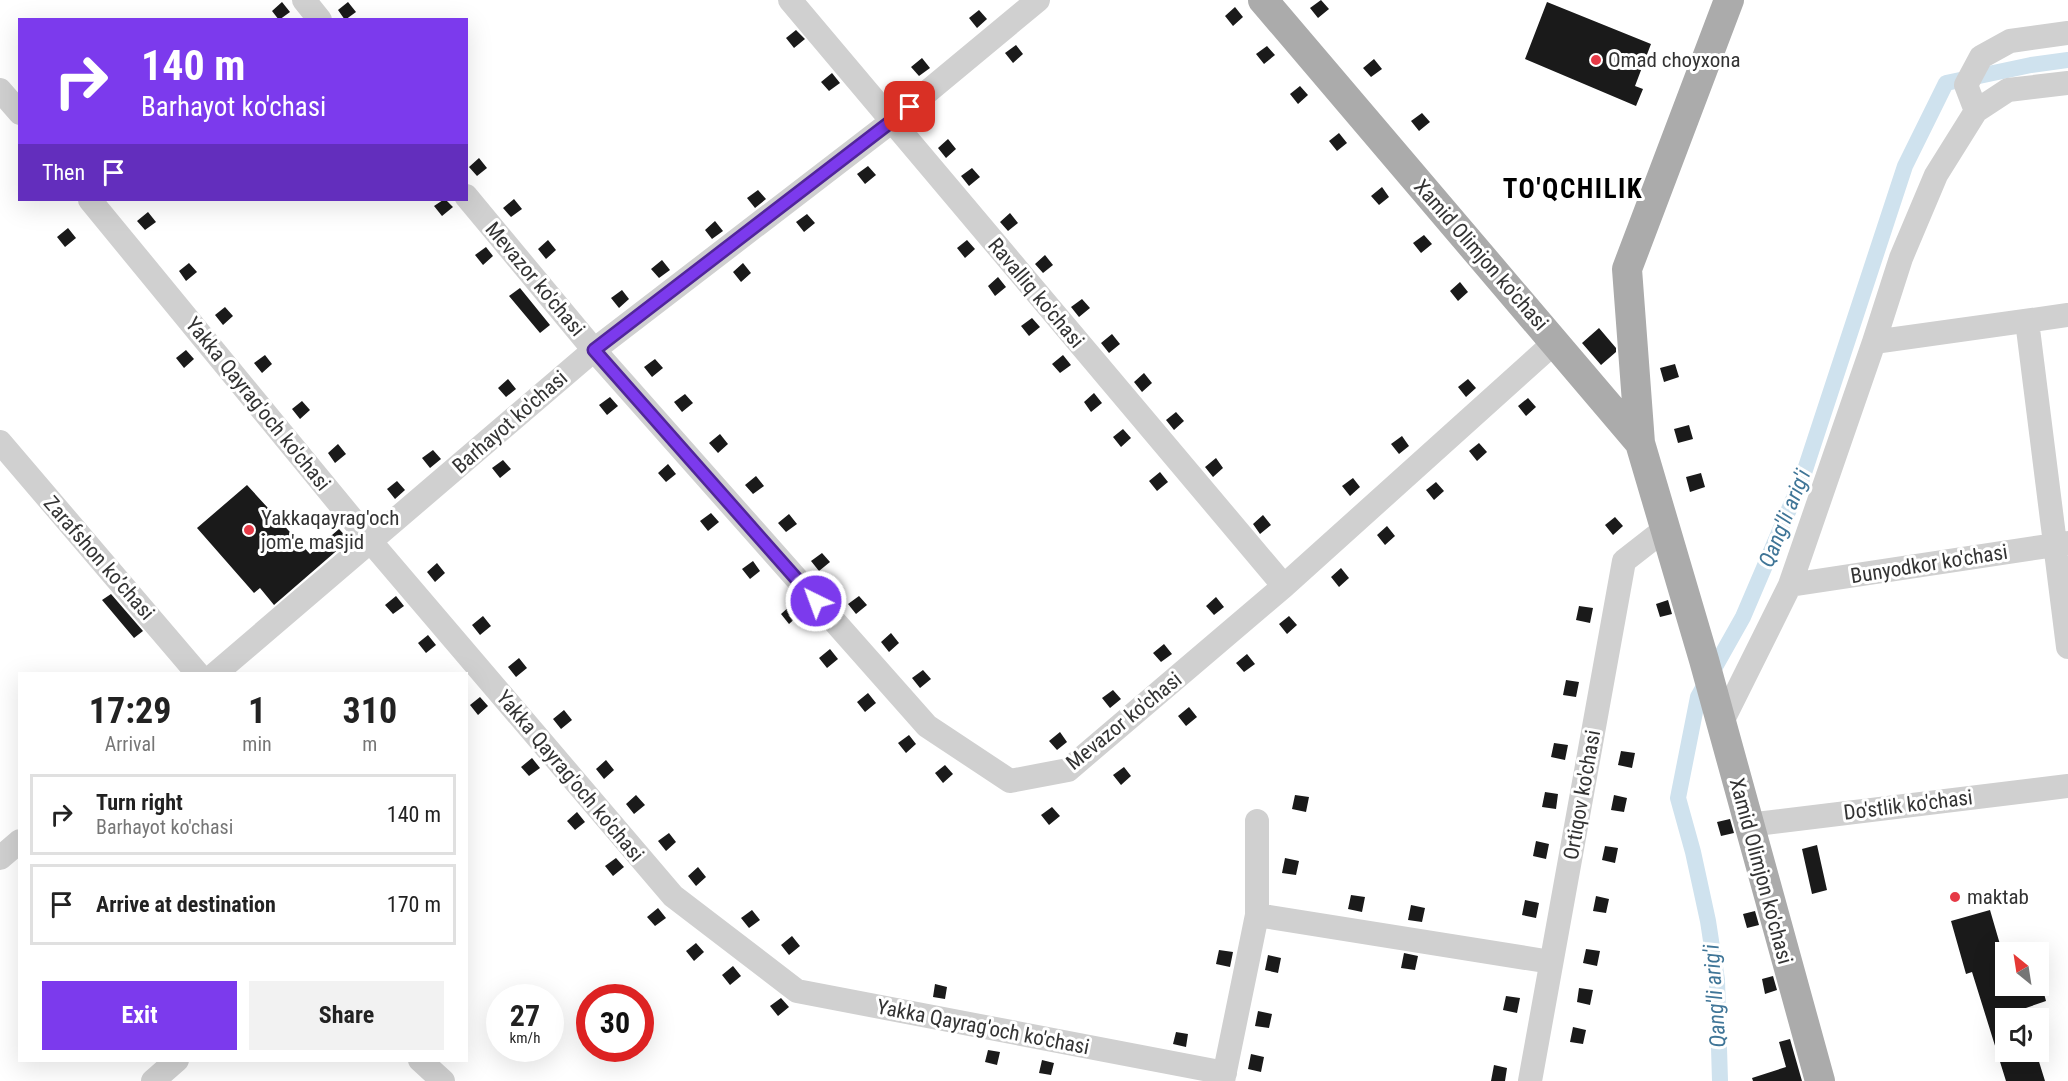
<!DOCTYPE html>
<html lang="en">
<head>
<meta charset="utf-8">
<style>
	:root { --surface:#fff; --page:#f2f2f2; --text:#222; --muted:#767676; --line:#e0e0e0; --accent:#7c3aed }
	body { margin:0; font-family:"Roboto Condensed",sans-serif; background:var(--page); color:var(--text); height:100vh; display:flex; flex-direction:column; font-size:22px; white-space:nowrap }
	* { box-sizing:border-box; margin:0 }
	p { font-size:20px; color:var(--muted) }
	.icon { flex:none; width:33px; height:33px; fill:none; stroke:currentColor; stroke-width:2; stroke-linecap:round; stroke-linejoin:round }
	.map { position:relative; flex:1; overflow:hidden }
	.drawer { position:absolute; left:18px; top:672px; width:450px; height:390px; display:flex; flex-direction:column; background:var(--surface); border-radius:0px; box-shadow:0 6px 24px #0002 }
	.drawer>* { flex:none }
	.banner { position:absolute; left:18px; top:18px; width:450px; height:183px; border-radius:0px; box-shadow:0 6px 24px #0002; background:#7c3aed; color:#fff; overflow:hidden }
	.needle { width:39px; rotate:330deg }
	.controls { position:absolute; left:1995px; top:942px; display:grid; gap:12px }
	.controls a { display:grid; place-items:center; width:54px; height:54px; border-radius:0px; background:var(--surface); box-shadow:0 6px 24px #0002; font-size:30px }
	.speed { position:absolute; left:486px; top:984px; display:flex; gap:12px; font-size:30px; font-weight:700; text-align:center }
	.speed>* { display:grid; place-content:center; width:78px; height:78px; border-radius:50%; background:var(--surface); box-shadow:0 6px 24px #0002; line-height:1 }
	.speed small { font-size:15px; font-weight:400 }
	.speed .limit { border:9px solid #d22; background:#fff; color:#111 }
	.pin { position:absolute; display:grid; place-items:center; width:51px; height:51px; color:#fff; margin:-26px; border-radius:12px; box-shadow:0 3px 9px #0006 }
	.me { position:absolute; width:66px; margin:-33px; rotate:318deg; stroke-linejoin:round; filter:drop-shadow(0 0 4px #0008) }
	.turn { display:flex; align-items:center; gap:21px; height:126px; padding:0 24px; font-size:27px }
	.turn .icon { width:78px; height:78px; stroke-width:2.5 }
	.turn b { display:block; font-size:42px; line-height:51px }
	.then { display:flex; align-items:center; height:57px; padding:0 24px; background:#0003; gap:12px; font-size:22px }
	.eta { display:flex; justify-content:space-evenly; align-items:center; height:102px; text-align:center }
	.eta b { font-size:36px; font-weight:700; line-height:42px }
	.cta { display:flex; gap:12px; margin-top:auto; padding:12px 24px }
	.cta a { flex:1; height:69px; border-radius:0px; background:var(--accent); color:#fff; font-size:24px; font-weight:700; line-height:69px; text-align:center }
	.cta a+a { background:var(--page); color:var(--text) }
	ul { padding:0; list-style:none }
	li { display:flex; align-items:center; gap:18px; height:81px; margin:0 12px 9px; padding:0 12px; border:3px solid var(--line); border-radius:0px }
	li div { flex:1 }
	li b { display:block; font-size:22px }
	li em { font-style:normal }
	.map>svg:first-child { display:block }
	.lines { fill:none; stroke-linecap:round; stroke-linejoin:round }
	.canal { stroke:#cfe2ee; stroke-width:16 }
	.building { fill:#1a1a1a }
	.minor { stroke:#d0d0d0; stroke-width:24 }
	.major { stroke:#ababab; stroke-width:30 }
	.route-casing { stroke:#51269a; stroke-width:15 }
	.route { stroke:#7c3aed; stroke-width:10 }
	.poi-dot { fill:#e63946; stroke:#fff; stroke-width:2 }
	.labels { text-anchor:middle; stroke-width:6; stroke-linejoin:round; paint-order:stroke }
	.poi-label { font-size:21px; fill:#333; stroke:#fff; text-anchor:start }
	.street-label { font-size:21px; fill:#333; stroke:#fff }
	.water-label { font-size:22px; font-style:italic; fill:#3f7597; stroke:#fff }
	.district-label { font-size:27px; font-weight:bold; letter-spacing:1.5px; fill:#000; stroke:#fff }
</style>
</head>
<body>
<div class="map">
<svg width="2068" height="1081" viewBox="0 0 2068 1081">
	<rect width="100%" height="100%" fill="#fff"/>
	<g class="lines">
		<path class="canal" d="M1720,1081L1717,980L1708,921L1693,852L1678,798L1698,697L1743,617L1802,479L1905,166L1946,83L2031,65L2068,60"/>
	</g>
	<path class="building" d="M1321,0L1329,9L1318,18L1310,8Z
		M282,2L290,12L279,20L272,11Z
		M348,2L356,12L345,20L338,10Z
		M1547,2L1651,44L1635,86L1643,89L1636,106L1525,59Z
		M1235,7L1243,17L1233,26L1225,16Z
		M979,10L987,19L977,28L969,18Z
		M796,30L805,39L794,48L786,38Z
		M1016,45L1023,54L1013,63L1005,53Z
		M1267,46L1275,55L1264,64L1256,54Z
		M922,58L930,68L919,76L911,67Z
		M1374,59L1382,69L1371,77L1363,68Z
		M832,73L840,83L829,91L821,82Z
		M1300,86L1308,95L1298,104L1290,94Z
		M1422,113L1430,122L1419,131L1411,121Z
		M1339,133L1347,143L1337,151L1329,141Z
		M948,139L956,149L946,158L938,148Z
		M479,158L487,168L477,176L469,167Z
		M868,166L876,175L865,184L857,174Z
		M972,168L980,177L969,186L961,176Z
		M1382,187L1389,197L1379,205L1371,196Z
		M758,190L766,199L755,208L747,198Z
		M514,199L522,209L511,217L503,208Z
		M443,200H446L453,207L442,216L434,206Z
		M148,212L156,222L145,230L137,221Z
		M1010,213L1018,223L1008,231L1000,222Z
		M807,214L815,223L804,232L796,222Z
		M715,221L723,231L712,239L705,230Z
		M68,228L76,238L65,247L57,237Z
		M1424,235L1432,244L1421,253L1413,243Z
		M548,240L556,250L546,259L538,249Z
		M967,240L975,249L965,258L957,248Z
		M486,247L493,256L483,265L475,255Z
		M1045,255L1053,265L1043,273L1035,264Z
		M662,260L670,270L659,278L651,269Z
		M189,263L197,272L186,281L179,271Z
		M743,263L751,273L741,282L733,272Z
		M998,277L1006,287L995,296L988,286Z
		M1460,282L1468,292L1458,301L1450,291Z
		M520,288L550,325L540,333L509,296Z
		M622,290L629,299L619,308L611,298Z
		M1082,299L1090,308L1079,317L1071,307Z
		M225,307L233,316L223,325L215,315Z
		M1032,318L1040,327L1029,336L1021,326Z
		M1599,328L1616,348V352L1601,365L1582,343Z
		M1112,334L1120,344L1109,353L1101,343Z
		M186,350L194,359L184,368L176,358Z
		M265,355L272,364L262,373L254,363Z
		M1063,355L1071,365L1060,373L1052,364Z
		M655,359L663,368L652,377L644,367Z
		M1675,364L1679,377L1664,382L1660,368Z
		M1144,373L1152,383L1142,392L1134,382Z
		M508,379L516,389L506,397L498,388Z
		M1468,379L1476,388L1466,397L1458,387Z
		M1094,393L1102,403L1091,412L1084,402Z
		M685,394L693,403L682,412L674,402Z
		M610,397L618,406L607,415L599,405Z
		M1528,398L1536,407L1526,416L1518,406Z
		M302,401L310,410L300,419L292,409Z
		M1176,412L1184,421L1174,430L1166,420Z
		M1689,425L1693,439L1678,443L1674,429Z
		M1123,429L1131,438L1121,447L1113,437Z
		M720,434L728,444L718,453L709,443Z
		M1402,436L1409,446L1399,454L1391,444Z
		M1479,443L1487,452L1477,461L1469,451Z
		M338,444L346,454L335,463L328,453Z
		M433,450L441,459L430,468L422,458Z
		M1216,458L1223,468L1213,477L1205,467Z
		M503,460L511,469L500,478L492,468Z
		M668,464L676,474L666,482L658,473Z
		M1160,472L1168,482L1157,491L1149,481Z
		M1701,473L1705,487L1690,492L1686,477Z
		M756,476L764,486L753,494L745,485Z
		M1353,478L1360,487L1350,496L1342,486Z
		M397,481L405,490L395,499L387,489Z
		M1436,482L1444,491L1434,500L1426,490Z
		M247,485L310,554L339,529L349,540L274,605L260,588L254,593L197,528Z
		M711,513L719,522L708,531L700,521Z
		M789,514L797,524L786,532L778,523Z
		M1263,515L1271,525L1260,534L1253,524Z
		M1615,517L1623,526L1613,535L1605,525Z
		M1387,526L1395,536L1385,545L1377,535Z
		M822,553L830,562L819,571L811,561Z
		M753,561L760,571L750,579L742,569Z
		M437,563L445,573L435,582L427,572Z
		M1341,568L1349,578L1339,587L1331,577Z
		M111,594L143,631L134,638L102,600Z
		M396,596L404,606L393,614L385,605Z
		M859,596L867,605L856,614L848,604Z
		M1216,597L1224,607L1214,615L1206,606Z
		M1668,600L1672,614L1660,617L1656,604Z
		M791,605L799,615L789,624L781,614Z
		M1579,606L1593,608L1590,623L1576,620Z
		M483,616L491,626L480,635L472,625Z
		M1289,616L1297,625L1287,634L1279,624Z
		M891,633L899,643L889,652L881,642Z
		M428,635L436,645L426,653L418,643Z
		M1164,644L1172,654L1161,662L1153,653Z
		M830,649L838,659L827,668L819,658Z
		M1247,654L1255,664L1244,672L1236,663Z
		M519,658L527,668L516,677L508,667Z
		M923,670L931,679L920,688L912,678Z
		M1566,680L1579,682L1576,697L1563,695Z
		M1113,690L1121,699L1110,708L1102,698Z
		M868,693L876,703L865,712L857,702Z
		M480,697L488,706L478,715L470,705Z
		M1189,707L1197,717L1186,726L1178,716Z
		M564,710L572,720L561,729L553,719Z
		M1060,732L1067,742L1057,750L1049,741Z
		M909,735L916,744L906,753L898,743Z
		M1554,743L1568,745L1565,760L1551,757Z
		M1621,751L1635,753L1632,768L1618,765Z
		M532,758L540,768L529,776L521,767Z
		M606,760L614,770L604,779L596,769Z
		M945,765L953,774L943,783L935,773Z
		M1124,767L1131,776L1121,785L1113,775Z
		M1545,792L1558,794L1556,809L1542,807Z
		M636,795L645,805L634,814L626,804Z
		M1295,795L1309,797L1306,812L1292,809Z
		M1614,795L1627,798L1624,812L1611,810Z
		M1052,807L1060,816L1049,825L1041,815Z
		M577,812L585,822L575,830L567,821Z
		M1730,819L1734,833L1721,836L1717,822Z
		M669,833L676,842L666,851L658,841Z
		M1536,841L1549,844L1546,859L1533,856Z
		M1817,845L1827,890L1812,894L1802,849Z
		M1605,846L1618,848L1615,863L1602,860Z
		M616,858L624,867L613,876L605,866Z
		M1285,858L1299,861L1296,875L1282,873Z
		M698,867L706,877L696,886L688,876Z
		M1351,895L1365,897L1362,912L1348,909Z
		M1596,896L1609,899L1606,913L1593,911Z
		M1525,900L1539,903L1536,918L1522,915Z
		M1411,905L1425,908L1422,922L1408,920Z
		M658,908L666,918L655,926L647,917Z
		M752,910L760,920L749,928L741,918Z
		M1990,910L2006,965V986H2042L2046,1001L2023,1009L2026,1018H2006V1052H2036L2045,1081H2006L1972,972L1966,974L1951,921Z
		M1755,911L1759,925L1747,928L1743,914Z
		M792,936L800,946L789,955L781,945Z
		M696,943L704,952L694,961L686,951Z
		M1586,949L1600,951L1597,966L1583,963Z
		M1219,950L1233,952L1230,967L1216,964Z
		M1404,953L1418,956L1415,970L1401,968Z
		M1268,955L1281,958L1278,973L1265,970Z
		M733,966L741,976L730,985L722,975Z
		M1773,976L1777,990L1765,994L1762,979Z
		M935,984L947,987L945,999L933,997Z
		M1579,988L1593,990L1590,1005L1577,1002Z
		M1506,996L1520,998L1517,1013L1503,1010Z
		M781,998L789,1007L778,1016L770,1006Z
		M1258,1011L1272,1014L1269,1028L1255,1026Z
		M1573,1027L1586,1030L1583,1044L1570,1042Z
		M1176,1032L1188,1034L1186,1047L1173,1044Z
		M1790,1039L1802,1081H1753L1752,1078L1786,1067L1779,1042Z
		M988,1050L1000,1052L997,1065L985,1062Z
		M1251,1054L1264,1057L1261,1072L1248,1069Z
		M1042,1060L1054,1063L1051,1075L1039,1073Z
		M1494,1065L1507,1068L1505,1081H1491Z"/>
	<g class="lines">
		<path class="minor" d="M304,0L320,20
			M790,0L1284,586
			M0,90L20,113
			M1976,111L2008,90L2068,83
			M466,196L594,350L927,726L1010,781L1068,770L1284,586L1555,342
			M90,200L371,542L673,896L797,991L1225,1073
			M2027,321L2068,647
			M1874,342L2068,315
			M0,442L198,674
			M1790,585L2068,543
			M215,674L594,350L891,122L1038,0
			M1721,724L1790,585L1874,342L1901,258L1936,175L1976,111L1966,85L1981,57L2010,41L2068,33
			M1748,825L2068,786
			M0,858L20,841
			M1257,915L1551,962
			M420,1060L443,1081
			M153,1081L177,1060
			M1223,1081L1257,915V821
			M1530,1081L1624,561L1665,529"/>
		<path class="major" d="M1263,0L1640,443L1704,660L1820,1081
			M1640,443L1627,269L1729,0"/>
	</g>
	<g class="lines">
		<defs>
			<path id="route" d="M816,601L594,350L910,107"/>
		</defs>
		<use href="#route" class="route-casing"/>
		<use href="#route" class="route"/>
	</g>
	<g class="poi-dot">
		<circle cx="1596" cy="60" r="6"/>
		<circle cx="249" cy="530" r="6"/>
		<circle cx="1955" cy="897" r="6"/>
	</g>
	<g class="labels">
		<g class="poi-label">
			<text x="1608" y="67">Omad choyxona</text>
			<text x="261" y="525">Yakkaqayrag'och<tspan x="261" dy="24">jom'e masjid</tspan></text>
			<text x="1967" y="904">maktab</text>
		</g>
		<g class="street-label">
			<text transform="translate(1481 255) rotate(49)" y="7">Xamid Olimjon ko'chasi</text>
			<text transform="translate(535 279) rotate(50)" y="7">Mevazor ko'chasi</text>
			<text transform="translate(1036 293) rotate(50)" y="7">Ravalliq ko'chasi</text>
			<text transform="translate(258 404) rotate(51)" y="7">Yakka Qayrag'och ko'chasi</text>
			<text transform="translate(510 422) rotate(-41)" y="7">Barhayot ko'chasi</text>
			<text transform="translate(99 558) rotate(49)" y="7">Zarafshon ko’chasi</text>
			<text transform="translate(1929 564) rotate(-9)" y="7">Bunyodkor ko'chasi</text>
			<text transform="translate(1124 721) rotate(-39)" y="7">Mevazor ko'chasi</text>
			<text transform="translate(570 776) rotate(50)" y="7">Yakka Qayrag'och ko'chasi</text>
			<text transform="translate(1582 795) rotate(-80)" y="7">Ortiqov ko'chasi</text>
			<text transform="translate(1908 805) rotate(-7)" y="7">Do'stlik ko'chasi</text>
			<text transform="translate(1761 871) rotate(75)" y="7">Xamid Olimjon ko'chasi</text>
			<text transform="translate(983 1027) rotate(11)" y="7">Yakka Qayrag'och ko'chasi</text>
		</g>
		<g class="water-label">
			<text transform="translate(1784 518) rotate(-68)" y="8">Qang'li arig'i</text>
			<text transform="translate(1714 996) rotate(-94)" y="8">Qang'li arig'i</text>
		</g>
		<g class="district-label">
			<text x="1573" y="198">TO'QCHILIK</text>
		</g>
	</g>
</svg>
<div class="controls">
<a><svg class="needle" viewBox="-14 -14 28 28"><path d="M0-13l5 13h-10z" fill="#e53935"/><path d="M0 13l5-13h-10z" fill="#767676"/></svg></a>
<a><svg class="icon" aria-label="sound" viewBox="0 0 24 24"><path d="M4 9h4l5-4v14l-5-4H4zM17 9q2 3 0 6"/></svg></a>
</div>
<div class="speed"><div>27<small>km/h</small></div><div class="limit">30</div></div>
<div class="pin" style="left:910px;top:107px;background:#d93025"><svg class="icon" aria-label="arrive" viewBox="0 0 24 24"><path d="M6 21V4h12l-3 4 3 4H6"/></svg></div>
<svg class="me" style="left:816px;top:601px" viewBox="-20 -20 40 40"><circle r="17" fill="#7c3aed" stroke="#fff" stroke-width="3"/><path d="M0-11L8 9 0 5-8 9z" fill="#fff"/></svg>
<div class="banner">
<div class="turn"><svg class="icon" aria-label="right" viewBox="0 0 24 24"><path d="M7 20v-9h11M14 6l5 5-5 5"/></svg><div><b>140 m</b>Barhayot ko'chasi</div></div>
<div class="then">Then<svg class="icon" aria-label="arrive" viewBox="0 0 24 24"><path d="M6 21V4h12l-3 4 3 4H6"/></svg></div>
</div>
<section class="drawer">
<div class="eta">
<div><b>17:29</b><p>Arrival</p></div>
<div><b>1</b><p>min</p></div>
<div><b>310</b><p>m</p></div>
</div>
<ul>
<li><svg class="icon" aria-label="right" viewBox="0 0 24 24"><path d="M7 20v-9h11M14 6l5 5-5 5"/></svg><div><b>Turn right</b><p>Barhayot ko'chasi</p></div><em>140 m</em></li>
<li><svg class="icon" aria-label="arrive" viewBox="0 0 24 24"><path d="M6 21V4h12l-3 4 3 4H6"/></svg><div><b>Arrive at destination</b></div><em>170 m</em></li>
</ul>
<div class="cta"><a>Exit</a><a>Share</a></div>
</section>
</div>
</body>
</html>
